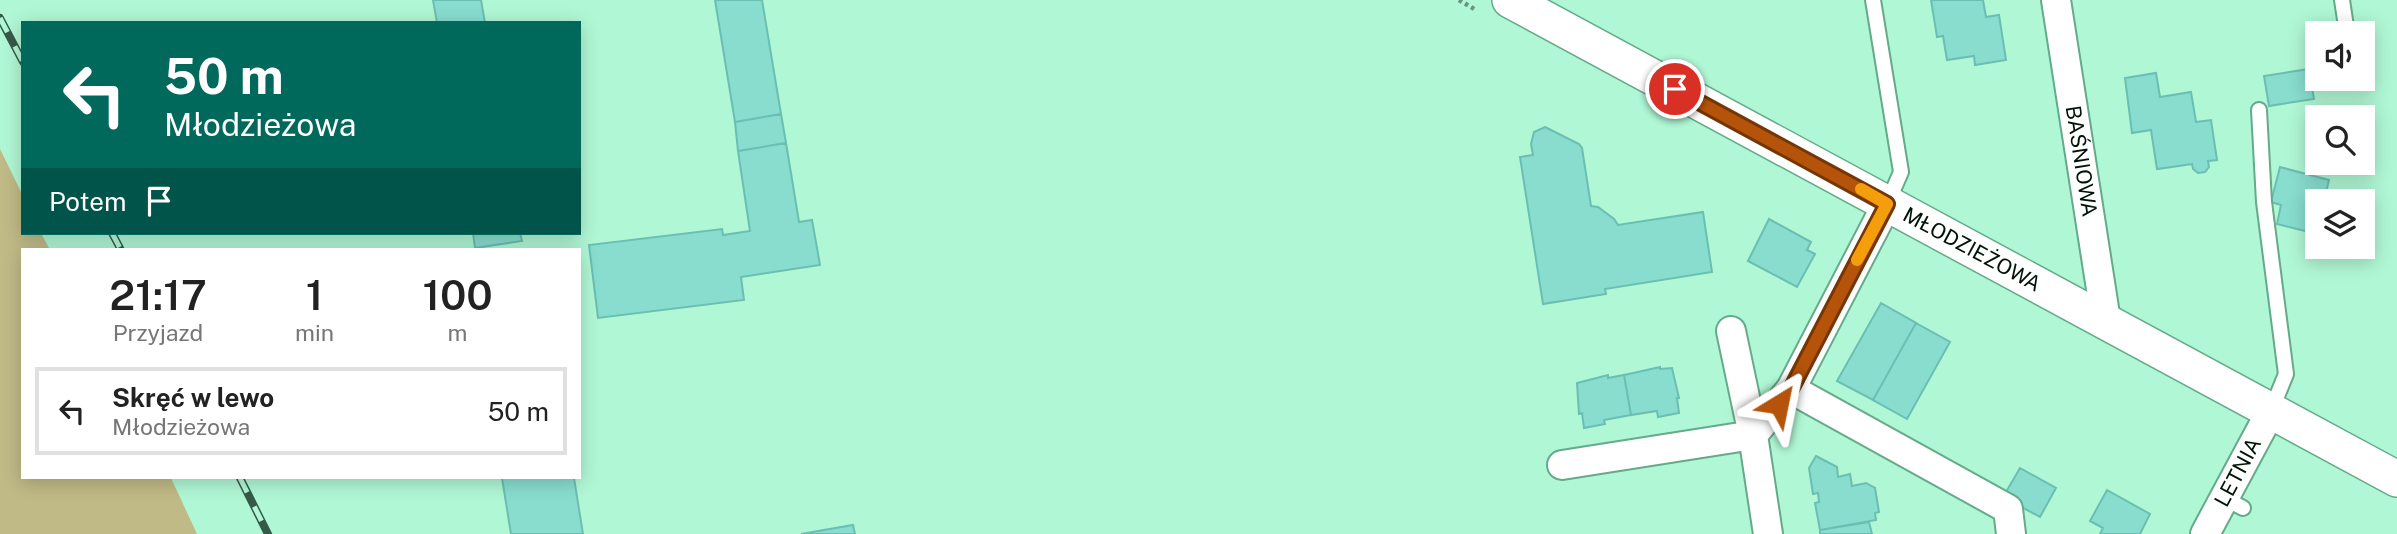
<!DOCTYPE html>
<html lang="pl">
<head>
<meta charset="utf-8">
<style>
	:root { --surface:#fff; --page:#f6f6f6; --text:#222; --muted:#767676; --line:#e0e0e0 }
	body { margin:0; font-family:"Public Sans",sans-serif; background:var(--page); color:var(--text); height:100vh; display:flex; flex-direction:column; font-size:26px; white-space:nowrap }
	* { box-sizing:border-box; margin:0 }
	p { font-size:23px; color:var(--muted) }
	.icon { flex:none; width:38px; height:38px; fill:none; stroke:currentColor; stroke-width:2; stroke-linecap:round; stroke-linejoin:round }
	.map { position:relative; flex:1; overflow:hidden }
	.drawer { position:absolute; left:21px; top:248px; width:560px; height:231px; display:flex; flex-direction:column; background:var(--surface); border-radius:0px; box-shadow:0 4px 18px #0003 }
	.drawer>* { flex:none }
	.top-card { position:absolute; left:21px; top:21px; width:560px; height:214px; border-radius:0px; box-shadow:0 4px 18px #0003; background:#00695c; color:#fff; overflow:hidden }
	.tools { position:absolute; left:2305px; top:21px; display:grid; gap:14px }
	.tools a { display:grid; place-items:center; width:70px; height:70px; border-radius:0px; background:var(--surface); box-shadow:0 4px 18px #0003; font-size:35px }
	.pin { position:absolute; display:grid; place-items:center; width:60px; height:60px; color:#fff; margin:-30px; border:4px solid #fff; border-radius:50%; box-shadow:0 2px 7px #0007 }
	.me { position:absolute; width:77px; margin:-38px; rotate:35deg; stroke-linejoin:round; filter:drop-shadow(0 0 5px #0008) }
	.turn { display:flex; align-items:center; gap:24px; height:147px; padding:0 28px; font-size:32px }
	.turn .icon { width:91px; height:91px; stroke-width:2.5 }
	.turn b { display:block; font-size:49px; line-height:60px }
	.then { display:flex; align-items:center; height:66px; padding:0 28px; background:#0003; gap:14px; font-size:26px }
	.eta { display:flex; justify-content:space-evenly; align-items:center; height:119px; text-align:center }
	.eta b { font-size:42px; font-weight:600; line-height:49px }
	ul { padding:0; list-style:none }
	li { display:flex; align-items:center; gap:21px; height:88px; margin:0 14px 10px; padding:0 14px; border:4px solid var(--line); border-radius:0px }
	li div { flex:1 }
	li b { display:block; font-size:26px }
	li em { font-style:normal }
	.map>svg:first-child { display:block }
	.green { fill:#bfba86 }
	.building { fill:#88ddcf; stroke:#6abfb2; stroke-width:2 }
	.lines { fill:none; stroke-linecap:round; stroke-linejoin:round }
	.service-casing { stroke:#65aa8a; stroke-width:18 }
	.minor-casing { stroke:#65aa8a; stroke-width:32 }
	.tertiary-casing { stroke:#65aa8a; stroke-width:38 }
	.path { stroke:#65967e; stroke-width:4.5; stroke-dasharray:3.5 3.5; stroke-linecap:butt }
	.service { stroke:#fff; stroke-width:14 }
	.minor { stroke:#fff; stroke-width:28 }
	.tertiary { stroke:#fff; stroke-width:35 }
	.rail-casing { stroke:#375a48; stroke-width:8 }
	.rail { stroke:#b0f7d5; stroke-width:5; stroke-dasharray:16; stroke-linecap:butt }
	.route-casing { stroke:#753606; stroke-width:18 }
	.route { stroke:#b45309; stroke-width:12 }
	.slow { stroke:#f59e0b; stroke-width:12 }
	.labels { text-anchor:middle; stroke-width:5; stroke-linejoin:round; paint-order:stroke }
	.street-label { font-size:21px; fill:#001409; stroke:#b0f7d5 }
</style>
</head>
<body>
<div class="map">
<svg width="2397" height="534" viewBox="0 0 2397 534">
	<rect width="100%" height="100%" fill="#b0f7d5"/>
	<path class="green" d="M0,149L23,196V233H41L50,250H23V478H171L197,534H0Z"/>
	<path class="building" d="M433,0H481L485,23H437Z
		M715,0H762L781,114L735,122Z
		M1931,0H1983L1986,17L1999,15L2006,60L1975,65L1974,56L1947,60L1943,36L1937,37Z
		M2309,69L2314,99L2269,106L2264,76Z
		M2156,73L2160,97L2191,92L2196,122L2211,120L2217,160L2208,161L2209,167L2205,172L2198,173L2193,169L2192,164L2157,169L2151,130L2132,133L2125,78Z
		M781,114L786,143L738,151L735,122Z
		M1545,127L1579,144L1582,148L1591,206L1598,207L1614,219L1618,225L1703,212L1712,272L1605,289L1606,294L1543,304L1520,157L1533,155L1531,144L1534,132Z
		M786,143L799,222L812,220L820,265L741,277L744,300L598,318L589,245L722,229L723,235L750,231L738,151Z
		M2280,167L2329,180L2324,201H2317V234L2277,224L2281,205L2271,202Z
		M1769,219L1811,242L1807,250L1815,254L1797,287L1748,261Z
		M473,233H520L522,241L475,248Z
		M1881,303L1916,323L1873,400L1837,381Z
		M1916,323L1950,342L1907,419L1873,400Z
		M1660,367V369L1672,368L1679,398H1677L1679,413L1658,417L1657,411L1631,415L1624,375Z
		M1608,375V378L1624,375L1631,415L1604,420L1605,424L1584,428L1582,413L1579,414L1577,383Z
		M1816,456L1837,467L1838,477L1850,474L1852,486L1866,483L1875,488L1879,512L1875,513L1876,520L1820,530L1815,503L1819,502L1818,493L1813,494L1809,468Z
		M2020,468L2056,488L2040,517L2003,497Z
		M502,478H574L583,534H511Z
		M2107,490L2150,514L2140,534H2100L2103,528L2090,521Z
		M1869,522L1872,534H1820V530Z
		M853,525L855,534H801Z"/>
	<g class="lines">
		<defs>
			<path id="service" d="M1873,0L1901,172L1887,204
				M2342,0L2347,33
				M2259,110L2264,202L2286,374L2271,411
				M2224,498L2243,508"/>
			<g id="minor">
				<path id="s1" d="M2056,0L2106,321"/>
				<path d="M1791,389L2008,509L2011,534"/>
				<path d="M1562,465L1753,435L1731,331"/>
				<path d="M1768,534L1753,435L1791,389L1887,204"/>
				<path id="s2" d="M2205,534L2271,411"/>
			</g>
			<g id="tertiary">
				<path id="s3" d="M1510,0L2397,479"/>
			</g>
		</defs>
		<use href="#service" class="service-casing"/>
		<use href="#minor" class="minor-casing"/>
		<use href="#tertiary" class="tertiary-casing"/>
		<path class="path" d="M1459,0L1476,10"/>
		<use href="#service" class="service"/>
		<use href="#minor" class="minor"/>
		<use href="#tertiary" class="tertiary"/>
		<defs>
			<path id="rail" d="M0,18L23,62
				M112,233L121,250
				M240,478L268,534"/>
		</defs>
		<use href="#rail" class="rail-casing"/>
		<use href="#rail" class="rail"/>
	</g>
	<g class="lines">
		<defs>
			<path id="route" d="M1675,89L1887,204L1791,389L1779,404"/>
		</defs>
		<use href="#route" class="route-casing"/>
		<use href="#route" class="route"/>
		<path class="slow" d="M1857,260L1887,204L1861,189"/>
	</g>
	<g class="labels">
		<g class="street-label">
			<text dy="7" stroke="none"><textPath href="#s1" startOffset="163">BAŚNIOWA</textPath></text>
			<text dy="7" stroke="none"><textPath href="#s3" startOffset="525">MŁODZIEŻOWA</textPath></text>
			<text dy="7" stroke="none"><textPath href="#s2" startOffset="70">LETNIA</textPath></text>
		</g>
	</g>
</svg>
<div class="tools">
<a><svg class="icon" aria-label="sound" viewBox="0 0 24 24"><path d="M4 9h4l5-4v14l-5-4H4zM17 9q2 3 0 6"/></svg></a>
<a><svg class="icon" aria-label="search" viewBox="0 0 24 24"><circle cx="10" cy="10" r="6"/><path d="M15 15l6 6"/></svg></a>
<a><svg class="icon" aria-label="layers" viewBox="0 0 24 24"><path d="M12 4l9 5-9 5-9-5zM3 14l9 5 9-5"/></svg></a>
</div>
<div class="pin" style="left:1675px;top:89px;background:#d93025"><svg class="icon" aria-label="arrive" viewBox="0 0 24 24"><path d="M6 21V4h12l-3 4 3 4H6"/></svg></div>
<svg class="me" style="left:1779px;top:404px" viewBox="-20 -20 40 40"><path d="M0-17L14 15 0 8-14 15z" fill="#b45309" stroke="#fff" stroke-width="4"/></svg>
<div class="top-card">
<div class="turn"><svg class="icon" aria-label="left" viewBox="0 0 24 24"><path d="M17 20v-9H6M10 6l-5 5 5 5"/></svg><div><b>50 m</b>Młodzieżowa</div></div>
<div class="then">Potem<svg class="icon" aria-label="arrive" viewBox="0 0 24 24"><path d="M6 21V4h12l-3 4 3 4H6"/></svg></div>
</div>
<section class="drawer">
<div class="eta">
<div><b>21:17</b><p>Przyjazd</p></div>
<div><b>1</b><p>min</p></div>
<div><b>100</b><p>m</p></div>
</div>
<ul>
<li><svg class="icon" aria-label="left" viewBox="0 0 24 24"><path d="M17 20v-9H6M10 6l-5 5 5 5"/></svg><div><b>Skręć w lewo</b><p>Młodzieżowa</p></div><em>50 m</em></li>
</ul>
</section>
</div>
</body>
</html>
